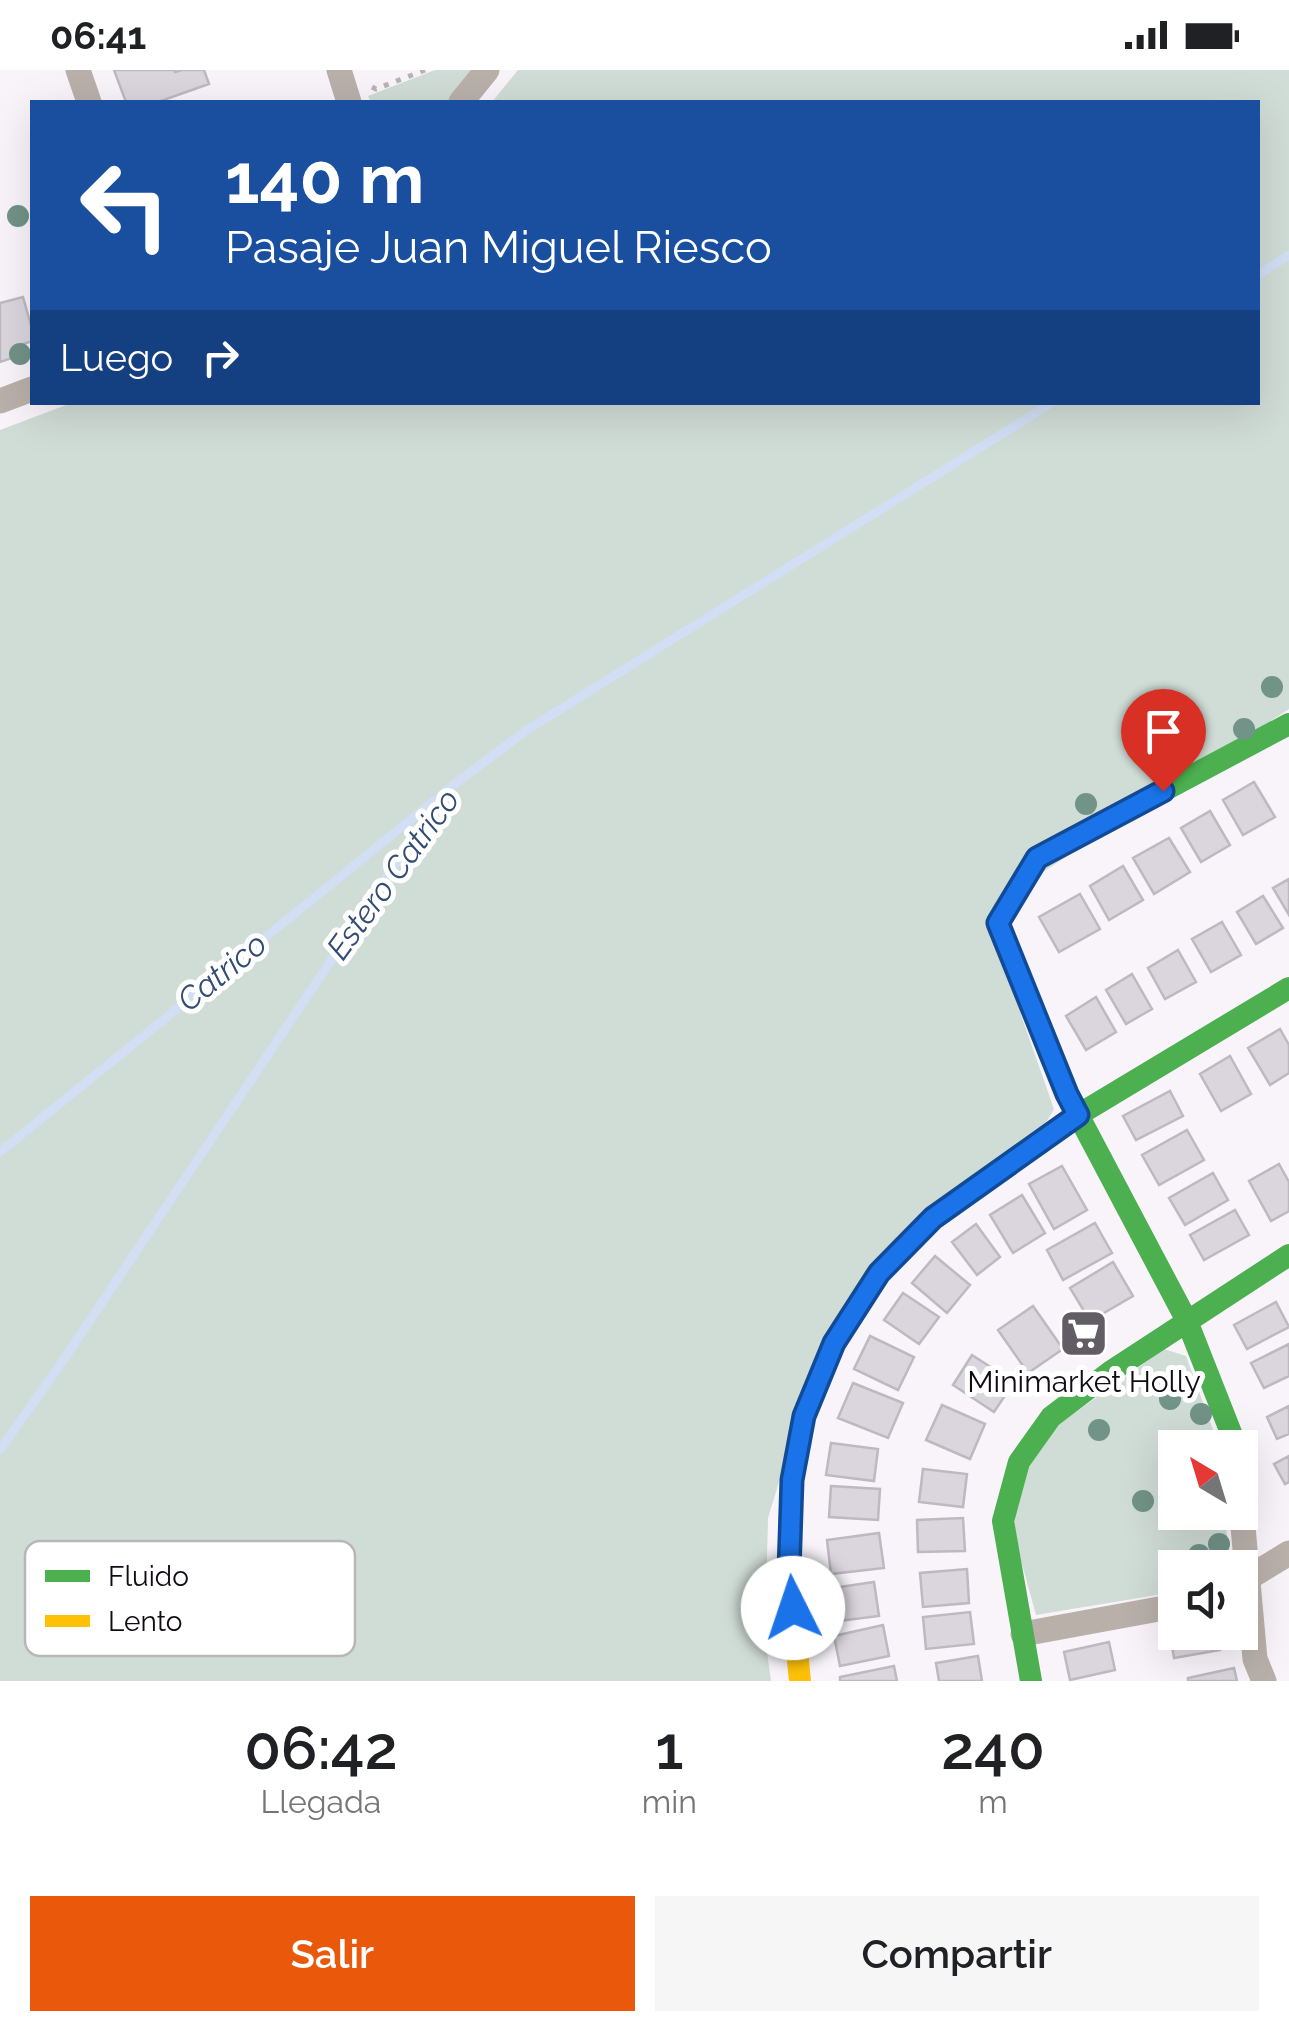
<!DOCTYPE html>
<html lang="es">
<head>
<meta charset="utf-8">
<style>
	:root { --surface:#fff; --page:#f6f6f6; --text:#202124; --muted:#757577; --accent:#ea580c }
	body { margin:0; font-family:Raleway,sans-serif; background:var(--page); color:var(--text); height:100vh; display:flex; flex-direction:column; font-size:38px; white-space:nowrap }
	* { box-sizing:border-box; margin:0 }
	p { font-size:32px; color:var(--muted) }
	.icon { flex:none; width:55px; height:55px; fill:none; stroke:currentColor; stroke-width:2; stroke-linecap:round; stroke-linejoin:round }
	.map { position:relative; height:1611px; overflow:hidden }
	.sheet { display:flex; flex-direction:column; background:var(--surface); flex:1 }
	.sheet>* { flex:none }
	.banner { position:absolute; left:30px; top:30px; width:1230px; height:305px; border-radius:0px; box-shadow:0 10px 40px #0002; background:#1a4fa0; color:#fff; overflow:hidden }
	.needle { width:65px; rotate:322deg }
	.controls { position:absolute; left:1158px; top:1360px; display:grid; gap:20px }
	.controls a { display:grid; place-items:center; width:100px; height:100px; border-radius:0px; background:var(--surface); box-shadow:0 10px 40px #0002; font-size:50px }
	.pin { position:absolute; display:grid; place-items:center; width:85px; height:85px; color:#fff; margin:-102px -42px; border-radius:50% 50% 50% 0; rotate:-45deg; box-shadow:0 0 10px #0007 }
	.pin .icon { rotate:45deg }
	.me { position:absolute; width:110px; margin:-55px; rotate:356deg; stroke-linejoin:round; filter:drop-shadow(0 0 8px #0008) }
	.turn { display:flex; align-items:center; gap:35px; height:210px; padding:0 30px; font-size:45px }
	.turn .icon { width:130px; height:130px; stroke-width:2.5 }
	.turn b { display:block; font-size:70px; line-height:85px }
	.then { display:flex; align-items:center; height:95px; padding:0 30px; background:#0003; gap:20px; font-size:38px }
	.eta { display:flex; justify-content:space-evenly; align-items:center; height:170px; text-align:center }
	.eta b { font-size:60px; font-weight:600; line-height:70px }
	.primary-button { display:flex; gap:20px; margin-top:auto; padding:20px 30px }
	.primary-button a { flex:1; height:115px; border-radius:0px; background:var(--accent); color:#fff; font-size:40px; font-weight:600; line-height:115px; text-align:center }
	.primary-button a+a { background:var(--page); color:var(--text) }
	.status { display:flex; justify-content:space-between; align-items:center; height:70px; padding:0 50px; background:var(--surface); direction:ltr }
	.status svg { height:28px; fill:currentColor }
	.map>svg:first-child { display:block }
	.green { fill:#d0dcd6 }
	.lines { fill:none; stroke-linecap:round; stroke-linejoin:round }
	.stream { stroke:#d2def4; stroke-width:9 }
	.building { fill:#dbd6de; stroke:#beb9c0; stroke-width:2.5 }
	.path { stroke:#bab3b3; stroke-width:5; stroke-dasharray:5 8; stroke-linecap:butt }
	.street { stroke:#b9b0aa; stroke-width:25 }
	.fast { stroke:#4caf50; stroke-width:22 }
	.slow { stroke:#ffc107; stroke-width:22 }
	.tree { fill:#729387 }
	.route-casing { stroke:#114b97; stroke-width:25 }
	.route { stroke:#1a73e8; stroke-width:18 }
	.labels { text-anchor:middle; stroke-width:10; stroke-linejoin:round; paint-order:stroke }
	.poi-label { font-size:30px; fill:#110b14; stroke:#fff }
	.water-label { font-size:32px; font-style:italic; fill:#324c74; stroke:#fff }
	.key { fill:#fff; stroke:#b8b6b8; stroke-width:2.5 }
	.key-label { font-size:28px; fill:#110b14 }
</style>
</head>
<body>
<div class="status"><b>06:41</b><svg viewBox="0 0 49 12"><path d="M0 12V9h3v3zM5 12V6h3v6zM10 12V3h3v9zM15 12V0h3v12zM26 1h20v11H26zM47 4h2v5h-2z"/></svg></div>
<div class="map">
<svg width="1289" height="1611" viewBox="0 0 1289 1611">
	<rect width="100%" height="100%" fill="#f8f4fa"/>
	<path class="green" d="M435,0H473L447,32H371L368,26Z
		M518,0H1289V639L1007,826L1021,945L1054,1039L1039,1064L953,1121L807,1320L768,1448L765,1567L771,1611H0V360L74,332H1258V32H492Z
		M1164,1279L1186,1286L1215,1365L1217,1377L1175,1378V1442L1224,1443L1229,1480L1223,1497L1175,1498V1522L1036,1545L1013,1461L1020,1413L1048,1362Z"/>
	<g class="lines">
		<path class="stream" d="M1258,205L1289,185
			M0,1082L435,730
			M0,1380L62,1292L444,722L527,660L1053,332"/>
	</g>
	<path class="building" d="M114,0H174L175,2L182,0H204L209,14L158,32H126Z
		M23,227L32,259V271L12,278L15,287L0,292V233Z
		M1254,712L1275,747L1243,765L1223,730Z
		M1210,741L1230,775L1201,792L1181,758Z
		M1169,768L1190,802L1154,824L1133,788Z
		M1123,796L1143,830L1109,850L1090,816Z
		M1289,809V845L1273,818Z
		M1080,824L1100,859L1059,882L1039,847Z
		M1263,826L1283,858L1256,874L1237,842Z
		M1222,852L1241,885L1211,902L1192,869Z
		M1178,880L1196,912L1165,929L1148,898Z
		M1132,904L1152,939L1126,954L1106,920Z
		M1096,927L1116,962L1086,980L1066,946Z
		M1280,959L1289,975V1003L1270,1015L1248,978Z
		M1230,986L1251,1024L1221,1041L1200,1004Z
		M1170,1021L1183,1046L1136,1070L1123,1046Z
		M1187,1060L1204,1090L1159,1115L1142,1085Z
		M1279,1094L1289,1112V1141L1271,1151L1249,1111Z
		M1062,1096L1087,1140L1054,1159L1029,1114Z
		M1213,1103L1228,1130L1185,1155L1169,1128Z
		M1022,1125L1045,1163L1013,1183L990,1145Z
		M1235,1140L1249,1165L1204,1190L1190,1165Z
		M1095,1153L1112,1183L1063,1210L1047,1180Z
		M976,1154L1000,1187L977,1205L952,1172Z
		M935,1186L970,1215L947,1243L912,1213Z
		M1113,1192L1133,1226L1090,1251L1070,1218Z
		M903,1223L939,1247L919,1274L884,1250Z
		M1276,1232L1289,1257L1247,1279L1234,1255Z
		M1033,1236L1063,1279L1028,1303L998,1260Z
		M870,1266L914,1287L898,1320L854,1299Z
		M1289,1274V1306L1264,1318L1251,1293Z
		M972,1285L1014,1312L994,1342L953,1315Z
		M853,1313L903,1333L888,1368L838,1348Z
		M942,1335L985,1354L970,1389L926,1370Z
		M1289,1336V1364L1277,1369L1267,1347Z
		M831,1373L878,1379L874,1411L826,1405Z
		M1289,1386V1412L1285,1414L1274,1394Z
		M923,1399L967,1404L963,1437L919,1432Z
		M831,1416L880,1419L878,1450L829,1447Z
		M963,1448L965,1481L918,1482L917,1450Z
		M879,1463L884,1498L831,1504L827,1470Z
		M967,1499L969,1533L923,1537L920,1503Z
		M874,1512L879,1546L830,1552L826,1519Z
		M970,1542L974,1574L926,1579L923,1547Z
		M883,1555L889,1586L840,1596L834,1566Z
		M1175,1557V1562H1217L1220,1580L1174,1588L1169,1558Z
		M1109,1572L1115,1600L1070,1610L1064,1582Z
		M978,1586L982,1611H939L936,1593Z
		M894,1596L897,1611H840V1607Z
		M1234,1598L1237,1611H1188V1608Z"/>
	<g class="lines">
		<path class="path" d="M372,17L376,19L425,0"/>
		<path class="street" d="M78,0L89,32
			M339,0L349,32
			M461,32L487,0
			M0,331L32,319
			M1240,1424L1255,1589L1264,1611
			M1240,1513L1289,1483
			M1023,1564L1175,1536"/>
		<path class="fast" d="M916,1165L933,1148L1078,1045L1289,918
			M1237,1378L1187,1251L1067,1024L998,853L1037,788L1289,654
			M1031,1611L1003,1451L1019,1392L1051,1347L1110,1302L1289,1185"/>
		<path class="slow" d="M800,1611L789,1501L791,1410L804,1345L834,1273L879,1203L916,1165"/>
	</g>
	<g class="tree">
		<circle cx="18" cy="146" r="11"/>
		<circle cx="20" cy="284" r="11"/>
		<circle cx="1272" cy="617" r="11"/>
		<circle cx="1244" cy="659" r="11"/>
		<circle cx="1162" cy="689" r="11"/>
		<circle cx="1086" cy="734" r="11"/>
		<circle cx="1170" cy="1329" r="11"/>
		<circle cx="1201" cy="1344" r="11"/>
		<circle cx="1099" cy="1360" r="11"/>
		<circle cx="1143" cy="1431" r="11"/>
		<circle cx="1219" cy="1474" r="11"/>
		<circle cx="1199" cy="1485" r="11"/>
	</g>
	<g class="lines">
		<defs>
			<path id="route" d="M793,1538L789,1501L792,1410L804,1346L834,1273L879,1203L933,1148L1078,1045L1067,1024L998,853L1037,788L1163,721"/>
		</defs>
		<use href="#route" class="route-casing"/>
		<use href="#route" class="route"/>
	</g>
	<defs>
		<symbol id="supermarket-square" viewBox="-11 -11 22 22"><rect x="-9" y="-9" width="18" height="18" rx="4" fill="#625d64" stroke="#fff"/><path d="M-6-5.5h2.5l.6 2H6L4.5 2H-2.5L-4.4-4H-6ZM-1.5 3.2a1.3 1.3 0 1 0 .1 0ZM3 3.2a1.3 1.3 0 1 0 .1 0Z" fill="#fff"/></symbol>
	</defs>
	<g fill-rule="evenodd">
		<use href="#supermarket-square" x="1056" y="1236" width="55" height="55"/>
	</g>
	<g class="labels">
		<g class="poi-label">
			<text x="1084" y="1322">Minimarket Holly</text>
		</g>
		<g class="water-label">
			<text transform="translate(393 804) rotate(-54)" y="11">Estero Catrico</text>
			<text transform="translate(222 902) rotate(-39)" y="11">Catrico</text>
		</g>
	</g>
	<rect x="25" y="1471" width="330" height="115" rx="15" class="key"/>
	<rect x="45" y="1500" width="45" height="12" fill="#4caf50"/>
	<rect x="45" y="1545" width="45" height="12" fill="#ffc107"/>
	<g class="key-label">
		<text x="108" y="1516">Fluido</text>
		<text x="108" y="1561">Lento</text>
	</g>
</svg>
<div class="controls">
<a><svg class="needle" viewBox="-14 -14 28 28"><path d="M0-13l5 13h-10z" fill="#e53935"/><path d="M0 13l5-13h-10z" fill="#757577"/></svg></a>
<a><svg class="icon" aria-label="sound" viewBox="0 0 24 24"><path d="M4 9h4l5-4v14l-5-4H4zM17 9q2 3 0 6"/></svg></a>
</div>
<div class="pin" style="left:1163px;top:721px;background:#d93025"><svg class="icon" aria-label="arrive" viewBox="0 0 24 24"><path d="M6 21V4h12l-3 4 3 4H6"/></svg></div>
<svg class="me" style="left:793px;top:1538px" viewBox="-20 -20 40 40"><circle r="19" fill="#fff"/><path d="M0-13L10 11 0 6-10 11z" fill="#1a73e8"/></svg>
<div class="banner">
<div class="turn"><svg class="icon" aria-label="left" viewBox="0 0 24 24"><path d="M17 20v-9H6M10 6l-5 5 5 5"/></svg><div><b>140 m</b>Pasaje Juan Miguel Riesco</div></div>
<div class="then">Luego<svg class="icon" aria-label="right" viewBox="0 0 24 24"><path d="M7 20v-9h11M14 6l5 5-5 5"/></svg></div>
</div>
</div>
<section class="sheet">
<div class="eta">
<div><b>06:42</b><p>Llegada</p></div>
<div><b>1</b><p>min</p></div>
<div><b>240</b><p>m</p></div>
</div>
<div class="primary-button"><a>Salir</a><a>Compartir</a></div>
</section>
</body>
</html>
